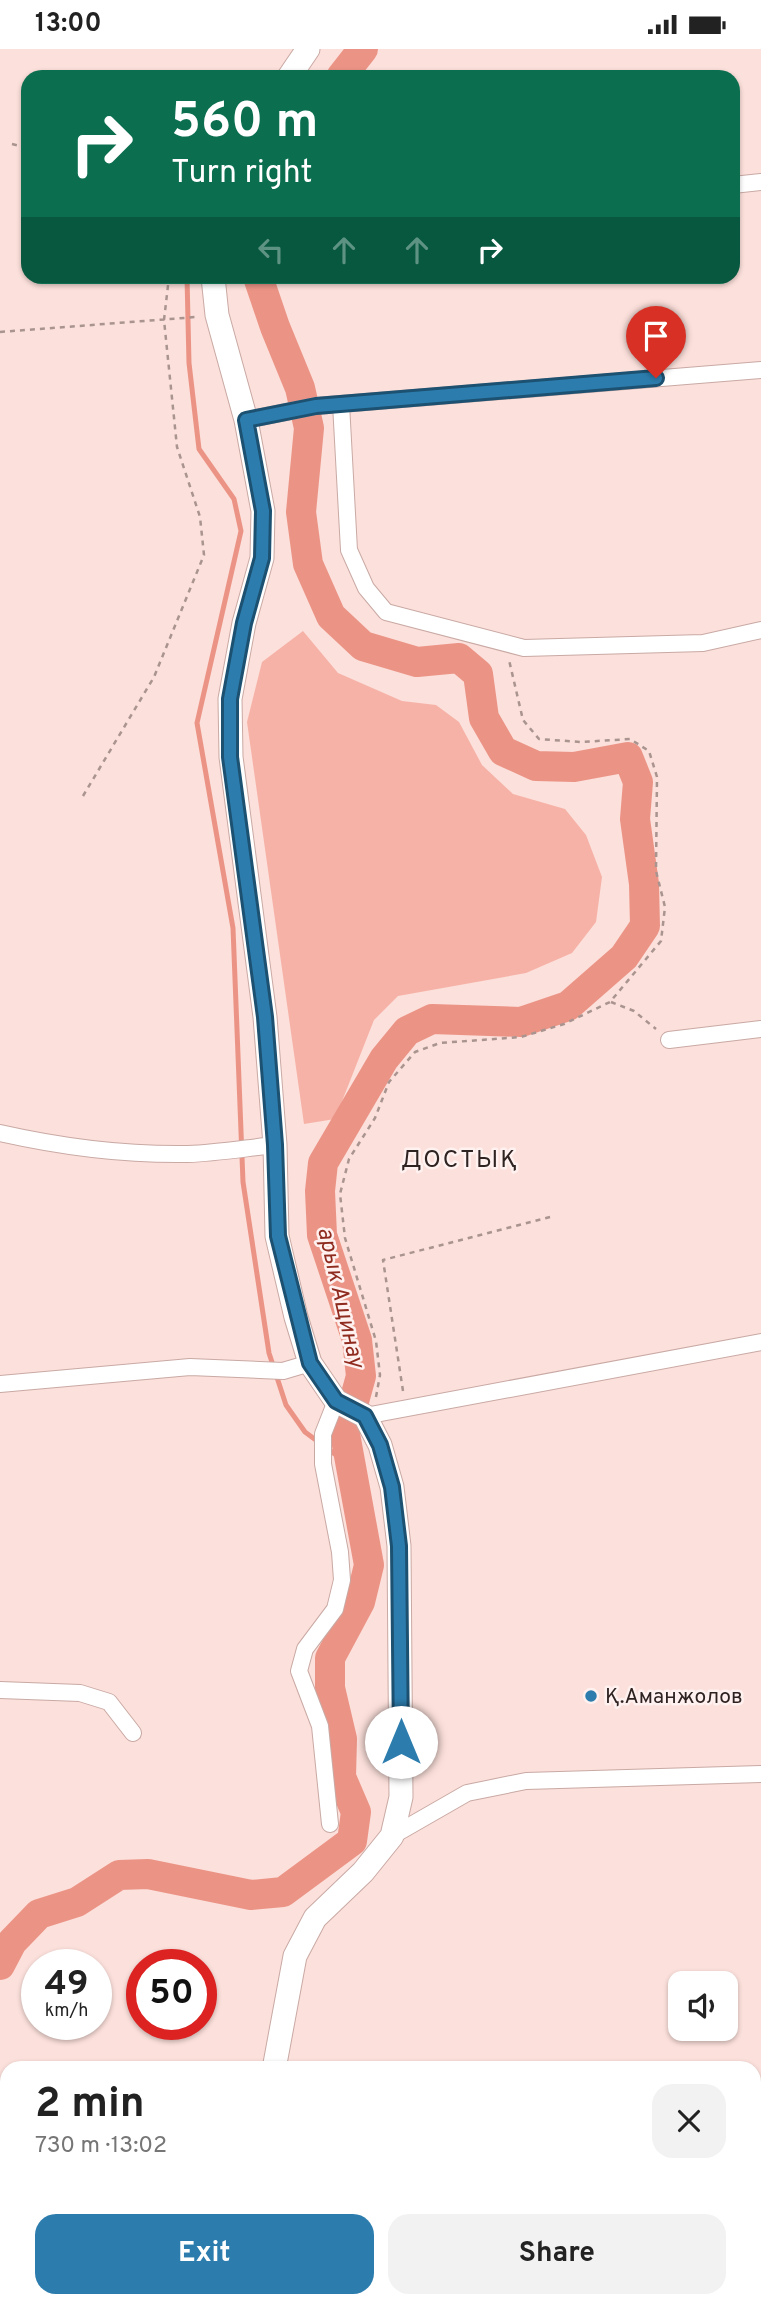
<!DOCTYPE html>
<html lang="en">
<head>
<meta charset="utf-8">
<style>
	:root { --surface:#fff; --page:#f2f2f2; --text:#222; --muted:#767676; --accent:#2c7dae }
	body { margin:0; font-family:Overpass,sans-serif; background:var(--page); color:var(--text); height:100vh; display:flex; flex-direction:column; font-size:26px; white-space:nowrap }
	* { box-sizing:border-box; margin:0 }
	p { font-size:23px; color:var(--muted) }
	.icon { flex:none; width:38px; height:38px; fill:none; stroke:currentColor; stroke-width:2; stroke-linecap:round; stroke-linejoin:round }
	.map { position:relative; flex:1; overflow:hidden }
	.details { position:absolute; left:0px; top:2012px; width:761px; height:247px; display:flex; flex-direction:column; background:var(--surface); border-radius:21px 21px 0 0; box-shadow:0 2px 5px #0004 }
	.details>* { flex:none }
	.top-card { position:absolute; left:21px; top:21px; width:719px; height:214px; border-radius:21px; box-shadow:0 2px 5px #0004; background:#0b6e4f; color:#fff; overflow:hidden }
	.buttons { position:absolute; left:668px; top:1922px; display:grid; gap:14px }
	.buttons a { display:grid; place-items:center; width:70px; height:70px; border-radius:14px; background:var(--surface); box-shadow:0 2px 5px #0004; font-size:35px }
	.speed { position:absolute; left:21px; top:1900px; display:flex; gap:14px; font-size:35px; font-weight:700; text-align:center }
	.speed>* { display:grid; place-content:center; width:91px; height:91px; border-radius:50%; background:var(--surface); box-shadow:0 2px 5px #0004; line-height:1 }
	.speed small { font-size:18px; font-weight:400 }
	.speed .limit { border:10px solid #d22; background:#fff; color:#111 }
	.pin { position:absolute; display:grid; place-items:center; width:60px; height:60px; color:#fff; margin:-72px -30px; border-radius:50% 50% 50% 0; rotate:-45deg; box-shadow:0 0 7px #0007 }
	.pin .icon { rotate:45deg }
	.me { position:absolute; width:77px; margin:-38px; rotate:0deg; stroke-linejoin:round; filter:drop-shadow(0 0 5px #0008) }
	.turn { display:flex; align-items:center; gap:24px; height:147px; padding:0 35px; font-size:32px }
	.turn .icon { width:91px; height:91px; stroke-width:2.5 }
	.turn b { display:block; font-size:49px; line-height:60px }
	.lanes { display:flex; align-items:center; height:66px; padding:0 35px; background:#0003; justify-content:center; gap:35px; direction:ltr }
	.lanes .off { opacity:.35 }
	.round { display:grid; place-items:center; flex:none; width:74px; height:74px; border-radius:21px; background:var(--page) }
	.summary { display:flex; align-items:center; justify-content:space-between; height:119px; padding:0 35px }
	h1 { font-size:42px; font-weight:700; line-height:52px }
	.cta { display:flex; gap:14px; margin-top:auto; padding:14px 35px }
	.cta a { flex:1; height:80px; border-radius:21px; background:var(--accent); color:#fff; font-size:28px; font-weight:700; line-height:80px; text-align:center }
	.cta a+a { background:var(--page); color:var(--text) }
	.status { display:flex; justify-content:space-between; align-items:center; height:49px; padding:0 35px; background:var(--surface); direction:ltr }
	.status svg { height:19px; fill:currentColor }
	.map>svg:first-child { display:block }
	.green { fill:#f6b2a7 }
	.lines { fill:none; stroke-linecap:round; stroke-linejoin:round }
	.stream { stroke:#eb9486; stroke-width:5 }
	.river { stroke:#eb9486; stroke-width:30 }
	.street-casing { stroke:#c9a9a4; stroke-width:18 }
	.secondary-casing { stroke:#c9a9a4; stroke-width:25 }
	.path { stroke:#a99490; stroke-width:2.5; stroke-dasharray:5 5; stroke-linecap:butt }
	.street { stroke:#fff; stroke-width:16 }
	.secondary { stroke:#fff; stroke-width:23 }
	.route-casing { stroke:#1d5171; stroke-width:18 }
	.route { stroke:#2c7dae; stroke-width:12 }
	.poi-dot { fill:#2c7dae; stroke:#fff1ef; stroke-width:2.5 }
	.labels { text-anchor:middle; stroke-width:5; stroke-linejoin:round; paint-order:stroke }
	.poi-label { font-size:21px; fill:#2f2321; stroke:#fff1ef; text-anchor:start }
	.water-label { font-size:23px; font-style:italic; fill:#8f2a1f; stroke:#fff1ef }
	.quarter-label { font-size:24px; letter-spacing:2px; fill:#2f2321; stroke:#fff1ef }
</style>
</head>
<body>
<div class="status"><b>13:00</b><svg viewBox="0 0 49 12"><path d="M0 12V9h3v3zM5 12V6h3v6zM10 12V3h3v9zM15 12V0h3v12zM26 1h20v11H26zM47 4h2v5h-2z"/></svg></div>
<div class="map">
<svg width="761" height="2258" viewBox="0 0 761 2258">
	<rect width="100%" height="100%" fill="#fce0db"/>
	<path class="green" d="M303,582L338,624L402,652L436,656L459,673L482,716L513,745L565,760L586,786L602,828L596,873L572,904L526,924L398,947L374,971L335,1070L304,1075L247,673L262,613Z"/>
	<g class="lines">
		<path class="stream" d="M187,228L189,314L199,400L234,450L241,482L197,674L233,879L243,1133L269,1304L286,1356L305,1383L351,1417
			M499,2252L507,2258"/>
		<path class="river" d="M341,28L363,0
			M0,1916L12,1893L39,1865L77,1853L119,1826L148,1825L251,1846L283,1843L352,1792L356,1763L341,1728L342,1690L330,1639V1609L360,1553L369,1516L345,1385L361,1327L357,1291L322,1186L320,1142L323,1114L384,1010L407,982L432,970L521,973L568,957L624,908L645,877L644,835L635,770L638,733L628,708L574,718L536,717L503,702L484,669L478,625L459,609L417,613L363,597L331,567L308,515L301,463L309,379L300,339L275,278L258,228"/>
		<defs>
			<path id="street" d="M733,136L761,133
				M341,355L349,501L366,539L386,563L524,599L703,594L761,581
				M246,371L316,357L761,321
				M669,991L761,980
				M0,1084C62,1098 125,1106 188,1105C217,1104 246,1099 275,1096
				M0,1335L190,1318L283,1322L310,1314
				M365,1367L761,1293
				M0,1641L80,1644L109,1653L133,1684
				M330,1775L320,1677L299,1622L305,1600L335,1560L342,1531L340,1503L323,1415V1385L336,1352
				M392,1787L467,1744L526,1732L761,1725
				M754,2057L761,2056
				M0,2128L7,2130
				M692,2252L697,2258"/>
			<path id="secondary" d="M289,28L308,0
				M213,228L217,266L246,371L263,462L262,509L244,574L230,650L231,708L265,968L275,1096L277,1187L296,1268L310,1314L336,1352L365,1367L380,1396L392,1438L399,1497L401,1748L392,1787L363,1823L315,1869L295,1907L274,2020
				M243,2258L244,2252"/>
		</defs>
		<use href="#street" class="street-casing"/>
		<use href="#secondary" class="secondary-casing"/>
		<path class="path" d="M12,95L28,99
			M0,283L196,268
			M83,747L154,628L204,506L200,468L177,398L164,271L169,228
			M611,953L634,962L656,980
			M403,1342L383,1211L554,1167
			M376,1348L380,1326L376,1292L345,1189L340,1145L349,1110L375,1069L389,1033L415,1003L440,994L521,988L564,975L610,953L661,892L665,858L656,822L657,728L649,702L630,690L581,693L539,690L523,671L509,611"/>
		<use href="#street" class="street"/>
		<use href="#secondary" class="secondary"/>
	</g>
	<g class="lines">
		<defs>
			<path id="route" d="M401,1693L399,1497L392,1438L380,1396L365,1367L336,1352L310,1314L278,1187L275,1096L265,968L230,708V650L244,574L262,509L263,462L246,371L316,357L656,329"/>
		</defs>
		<use href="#route" class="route-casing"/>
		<use href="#route" class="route"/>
	</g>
	<circle class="poi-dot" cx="591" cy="1647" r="7"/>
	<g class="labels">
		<g class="poi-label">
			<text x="605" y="1654">Қ.Аманжолов</text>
		</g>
		<g class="water-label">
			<text transform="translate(342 1248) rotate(77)" y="8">арык Ащинау</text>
		</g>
		<g class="quarter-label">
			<text x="460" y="1118">ДОСТЫҚ</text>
		</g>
	</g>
</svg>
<div class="buttons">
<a><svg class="icon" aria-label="sound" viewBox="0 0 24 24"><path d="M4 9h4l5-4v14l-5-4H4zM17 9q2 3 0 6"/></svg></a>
</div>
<div class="speed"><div>49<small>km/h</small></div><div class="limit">50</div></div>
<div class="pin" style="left:656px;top:329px;background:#d93025"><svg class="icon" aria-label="arrive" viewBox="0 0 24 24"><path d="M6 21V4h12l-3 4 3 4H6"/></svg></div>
<svg class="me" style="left:401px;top:1693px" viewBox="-20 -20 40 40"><circle r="19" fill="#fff"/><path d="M0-13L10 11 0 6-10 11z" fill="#2c7dae"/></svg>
<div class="top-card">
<div class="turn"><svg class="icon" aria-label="right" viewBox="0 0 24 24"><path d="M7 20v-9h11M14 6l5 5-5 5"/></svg><div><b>560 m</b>Turn right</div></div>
<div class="lanes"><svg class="icon off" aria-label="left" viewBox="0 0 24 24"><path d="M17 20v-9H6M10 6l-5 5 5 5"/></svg><svg class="icon off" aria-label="ahead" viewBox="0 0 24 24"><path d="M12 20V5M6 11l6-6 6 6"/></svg><svg class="icon off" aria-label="ahead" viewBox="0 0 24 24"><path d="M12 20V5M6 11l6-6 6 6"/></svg><svg class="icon" aria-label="right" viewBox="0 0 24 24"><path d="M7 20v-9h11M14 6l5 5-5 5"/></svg></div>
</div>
<section class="details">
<div class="summary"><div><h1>2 min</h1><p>730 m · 13:02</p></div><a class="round"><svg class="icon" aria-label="close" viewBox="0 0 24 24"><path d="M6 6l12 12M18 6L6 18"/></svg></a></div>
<div class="cta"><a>Exit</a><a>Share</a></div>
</section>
</div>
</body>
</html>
